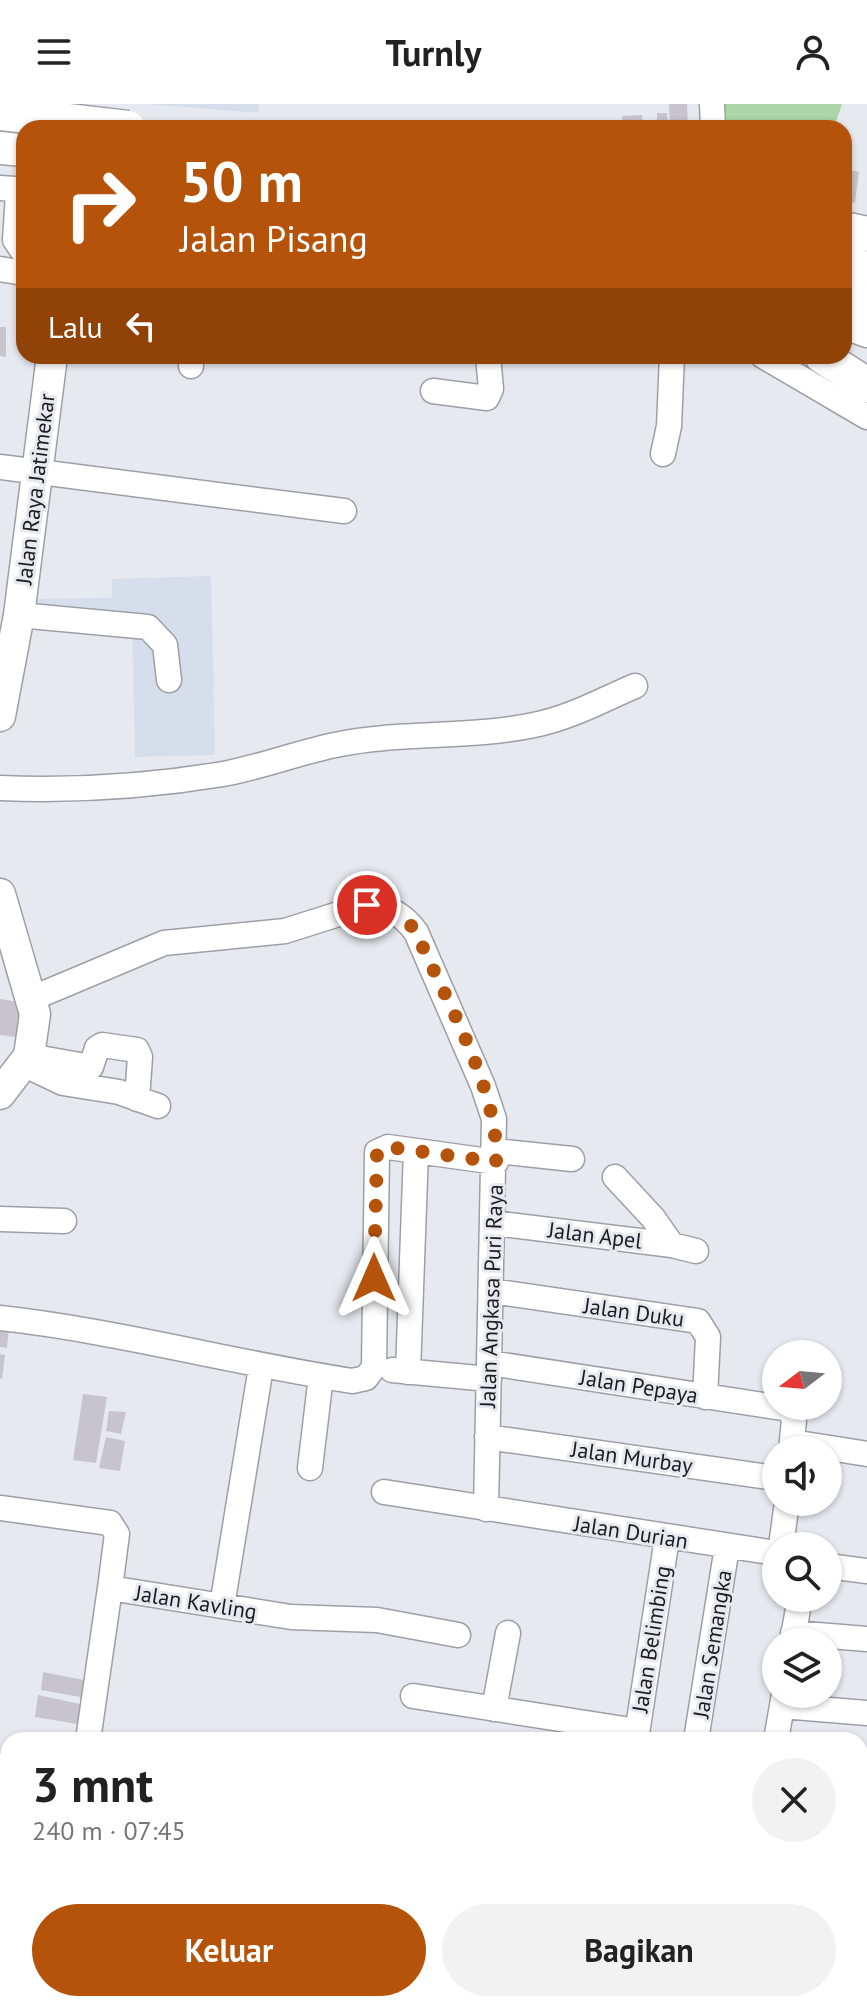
<!DOCTYPE html>
<html lang="id">
<head>
<meta charset="utf-8">
<style>
	:root { --surface:#fff; --page:#f2f2f2; --text:#222; --muted:#767676; --accent:#b45309 }
	body { margin:0; font-family:"PT Sans",sans-serif; background:var(--page); color:var(--text); height:100vh; display:flex; flex-direction:column; font-size:30px; white-space:nowrap }
	* { box-sizing:border-box; margin:0 }
	p { font-size:26px; color:var(--muted) }
	.icon { flex:none; width:44px; height:44px; fill:none; stroke:currentColor; stroke-width:2; stroke-linecap:round; stroke-linejoin:round }
	.map { position:relative; flex:1; overflow:hidden }
	.details { position:absolute; left:0px; top:1628px; width:868px; height:280px; display:flex; flex-direction:column; background:var(--surface); border-radius:24px 24px 0 0; box-shadow:0 2px 6px #0004 }
	.details>* { flex:none }
	.guide { position:absolute; left:16px; top:16px; width:836px; height:244px; border-radius:24px; box-shadow:0 2px 6px #0004; background:#b45309; color:#fff; overflow:hidden }
	.needle { width:52px; rotate:254deg }
	.buttons { position:absolute; left:762px; top:1236px; display:grid; gap:16px }
	.buttons a { display:grid; place-items:center; width:80px; height:80px; border-radius:50%; background:var(--surface); box-shadow:0 2px 6px #0004; font-size:40px }
	.pin { position:absolute; display:grid; place-items:center; width:68px; height:68px; color:#fff; margin:-34px; border:4px solid #fff; border-radius:50%; box-shadow:0 2px 8px #0007 }
	.me { position:absolute; width:88px; margin:-44px; rotate:0deg; stroke-linejoin:round; filter:drop-shadow(0 0 6px #0008) }
	.turn { display:flex; align-items:center; gap:28px; height:168px; padding:0 32px; font-size:36px }
	.turn .icon { width:104px; height:104px; stroke-width:2.5 }
	.turn b { display:block; font-size:56px; line-height:68px }
	.then { display:flex; align-items:center; height:76px; padding:0 32px; background:#0003; gap:16px; font-size:30px }
	.round { display:grid; place-items:center; flex:none; width:84px; height:84px; border-radius:42px; background:var(--page) }
	.summary { display:flex; align-items:center; justify-content:space-between; height:136px; padding:0 32px }
	h1 { font-size:48px; font-weight:600; line-height:60px }
	.primary-button { display:flex; gap:16px; margin-top:auto; padding:16px 32px }
	.primary-button a { flex:1; height:92px; border-radius:48px; background:var(--accent); color:#fff; font-size:32px; font-weight:600; line-height:92px; text-align:center }
	.primary-button a+a { background:var(--page); color:var(--text) }
	header { display:flex; justify-content:space-between; align-items:center; height:104px; padding:0 32px; background:var(--surface); font-size:36px; font-weight:600 }
	.map>svg:first-child { display:block }
	.built { fill:#d6deeb }
	.green { fill:#acd6a9 }
	.building { fill:#c7c5cb }
	.lines { fill:none; stroke-linecap:round; stroke-linejoin:round }
	.minor-casing { stroke:#9ca0a6; stroke-width:27 }
	.major-casing { stroke:#9ca0a6; stroke-width:33 }
	.highway-casing { stroke:#9ca0a6; stroke-width:37 }
	.minor { stroke:#fff; stroke-width:24 }
	.major { stroke:#fff; stroke-width:30 }
	.highway { stroke:#fff; stroke-width:34 }
	.highway-bridge-casing { stroke:#9ca0a6; stroke-width:37; stroke-linecap:butt }
	.highway-bridge { stroke:#fff; stroke-width:34 }
	.route { stroke:#b45309; stroke-width:14; stroke-dasharray:0 25.2 }
	.labels { text-anchor:middle; stroke-width:6; stroke-linejoin:round; paint-order:stroke }
	.street-label { font-size:22px; fill:#1b1c1e; stroke:#e6eaf0 }
</style>
</head>
<body>
<header><svg class="icon" aria-label="menu" viewBox="0 0 24 24"><path d="M4 6h16M4 12h16M4 18h16"/></svg>Turnly<svg class="icon" aria-label="person" viewBox="0 0 24 24"><circle cx="12" cy="8" r="4"/><path d="M4 21q1-7 8-7t8 7"/></svg></header>
<div class="map">
<svg width="867" height="1908" viewBox="0 0 867 1908">
	<rect width="100%" height="100%" fill="#e6eaf0"/>
	<path class="built" d="M148,0H259L258,9Z
		M211,472L215,651L135,653L132,519L21,521V495L112,494V475Z"/>
	<path class="green" d="M718,0H842L834,24H721Z"/>
	<path class="building" d="M669,0H687L688,24H670Z
		M657,9H667L668,24H657Z
		M642,11L643,24H623L622,12Z
		M844,65L859,68L855,99L844,97Z
		M0,223H6V253L0,252Z
		M0,895L20,898L16,933L0,931Z
		M0,1222L9,1223L7,1244L0,1243Z
		M0,1250L5,1251L2,1275L0,1274Z
		M83,1290L107,1293L96,1359L73,1356Z
		M109,1307L126,1308L121,1330L106,1327Z
		M106,1333L125,1337L120,1367L99,1364Z
		M43,1568L89,1577L86,1594L41,1586Z
		M38,1591L85,1601L83,1621L35,1613Z
		M0,1675L8,1676V1732L0,1731Z
		M780,1900H830L829,1908H779Z"/>
	<g class="lines">
		<defs>
			<path id="minor" d="M712,0L713,24
				M0,84L15,85L18,90L15,136L24,149
				M0,165L24,169
				M763,252L867,313
				M191,262V252
				M433,287L487,294L491,285L488,252
				M663,350L669,322L672,252
				M0,363L344,407
				M19,511L148,523L165,541L169,576
				M0,684C74,687 151,682 223,670C261,663 297,649 335,641C400,627 468,635 534,621C570,614 602,596 635,582
				M33,894L164,839L285,827L367,801C388,802 403,810 416,828L483,982L494,1015L486,1405
				M29,952L91,963L97,944L102,941L137,946L140,953L137,995
				M25,961L63,979L119,988L158,1002
				M496,1047L572,1055
				M615,1073L653,1114L672,1141
				M0,1115L64,1117
				M494,1119L672,1141L696,1147
				M492,1187L698,1217L708,1233L705,1293
				M0,1214C118,1227 234,1259 352,1277L366,1274L374,1263
				M490,1259L789,1305L794,1316L791,1346
				M374,1263L377,1048L388,1043L496,1058
				M392,1266L489,1275
				M408,1268L416,1047
				M487,1333L776,1374
				M792,1338L867,1350
				M310,1364L321,1272
				M384,1388L776,1449
				M0,1404L110,1419L117,1430L110,1484L291,1513L377,1516L458,1531
				M781,1442L787,1398
				M828,1462L867,1467
				M222,1502L261,1263
				M793,1529L867,1535
				M792,1538L800,1494
				M413,1592L637,1627
				M782,1602L867,1609
				M494,1605L508,1529
				M88,1636L110,1484
				M636,1636L667,1434
				M696,1636L727,1443
				M776,1636L784,1590
				M0,1661L8,1663
				M860,1682L867,1683
				M0,1775L8,1778
				M860,1799L867,1757
				M860,1896L867,1897
				M230,1908L231,1900
				M348,1908L349,1900
				M457,1908L458,1900
				M589,1908L591,1900
				M656,1908L657,1900
				M731,1908L732,1900
				M840,1908L842,1900"/>
			<path id="major" d="M0,612L19,511L52,252
				M0,790L35,910L29,952L0,990"/>
			<path id="highway" d="M0,43L24,45
				M844,125L867,130
				M844,159L867,165
				M844,193L867,200
				M844,217L867,226
				M822,252L867,281"/>
		</defs>
		<use href="#minor" class="minor-casing"/>
		<use href="#major" class="major-casing"/>
		<use href="#highway" class="highway-casing"/>
		<use href="#minor" class="minor"/>
		<use href="#major" class="major"/>
		<use href="#highway" class="highway"/>
		<defs>
			<path id="highway-bridge" d="M0,9L128,24"/>
		</defs>
		<use href="#highway-bridge" class="highway-bridge-casing"/>
		<use href="#highway-bridge" class="highway-bridge"/>
	</g>
	<g class="lines">
		<path class="route" d="M367,801C388,802 403,810 416,828C444,893 500,987 496,1058L388,1043L377,1048L374,1174"/>
	</g>
	<g class="labels">
		<g class="street-label">
			<text transform="translate(35 385) rotate(-83)" y="8">Jalan Raya Jatimekar</text>
			<text transform="translate(595 1131) rotate(7)" y="8">Jalan Apel</text>
			<text transform="translate(491 1192) rotate(-88)" y="8">Jalan Angkasa Puri Raya</text>
			<text transform="translate(634 1208) rotate(8)" y="8">Jalan Duku</text>
			<text transform="translate(639 1282) rotate(9)" y="8">Jalan Pepaya</text>
			<text transform="translate(632 1353) rotate(8)" y="8">Jalan Murbay</text>
			<text transform="translate(631 1428) rotate(9)" y="8">Jalan Durian</text>
			<text transform="translate(196 1498) rotate(9)" y="8">Jalan Kavling</text>
			<text transform="translate(651 1535) rotate(-81)" y="8">Jalan Belimbing</text>
			<text transform="translate(712 1540) rotate(-81)" y="8">Jalan Semangka</text>
		</g>
	</g>
</svg>
<div class="buttons">
<a><svg class="needle" viewBox="-14 -14 28 28"><path d="M0-13l5 13h-10z" fill="#e53935"/><path d="M0 13l5-13h-10z" fill="#767676"/></svg></a>
<a><svg class="icon" aria-label="sound" viewBox="0 0 24 24"><path d="M4 9h4l5-4v14l-5-4H4zM17 9q2 3 0 6"/></svg></a>
<a><svg class="icon" aria-label="search" viewBox="0 0 24 24"><circle cx="10" cy="10" r="6"/><path d="M15 15l6 6"/></svg></a>
<a><svg class="icon" aria-label="layers" viewBox="0 0 24 24"><path d="M12 4l9 5-9 5-9-5zM3 14l9 5 9-5"/></svg></a>
</div>
<div class="pin" style="left:367px;top:801px;background:#d93025"><svg class="icon" aria-label="arrive" viewBox="0 0 24 24"><path d="M6 21V4h12l-3 4 3 4H6"/></svg></div>
<svg class="me" style="left:374px;top:1174px" viewBox="-20 -20 40 40"><path d="M0-17L14 15 0 8-14 15z" fill="#b45309" stroke="#fff" stroke-width="4"/></svg>
<div class="guide">
<div class="turn"><svg class="icon" aria-label="right" viewBox="0 0 24 24"><path d="M7 20v-9h11M14 6l5 5-5 5"/></svg><div><b>50 m</b>Jalan Pisang</div></div>
<div class="then">Lalu<svg class="icon" aria-label="left" viewBox="0 0 24 24"><path d="M17 20v-9H6M10 6l-5 5 5 5"/></svg></div>
</div>
<section class="details">
<div class="summary"><div><h1>3 mnt</h1><p>240 m · 07:45</p></div><a class="round"><svg class="icon" aria-label="close" viewBox="0 0 24 24"><path d="M6 6l12 12M18 6L6 18"/></svg></a></div>
<div class="primary-button"><a>Keluar</a><a>Bagikan</a></div>
</section>
</div>
</body>
</html>
